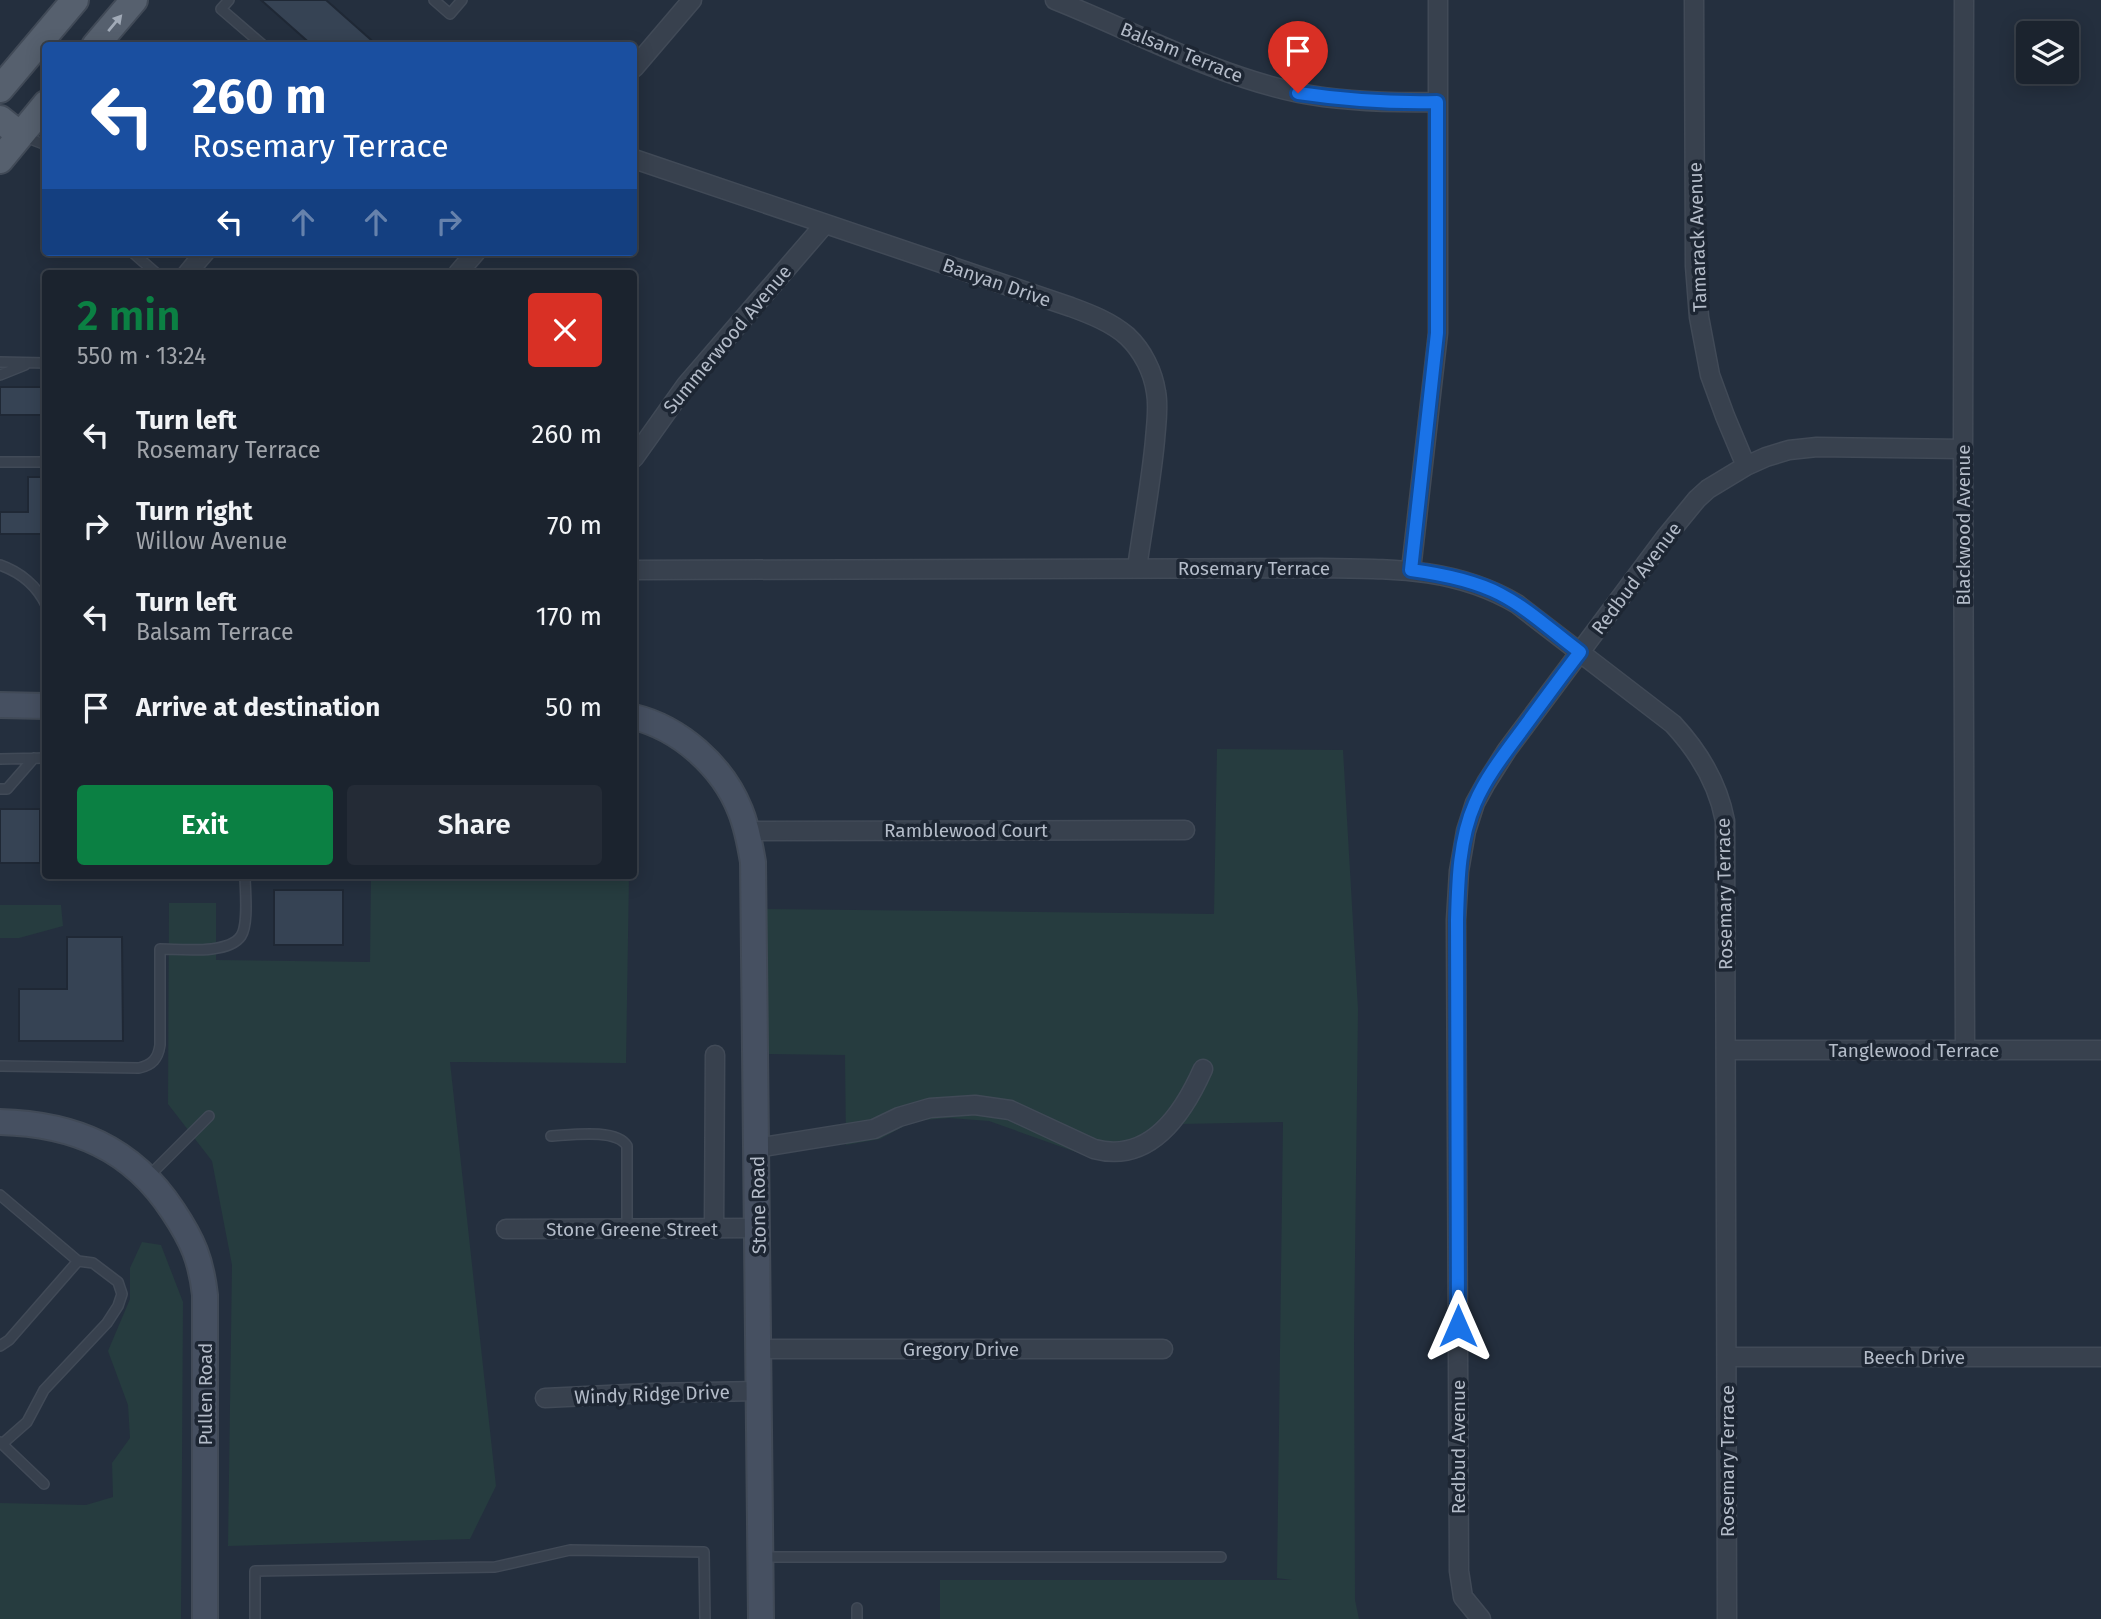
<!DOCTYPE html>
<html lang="en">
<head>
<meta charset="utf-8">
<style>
	:root { --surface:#1b232e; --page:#242b36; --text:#f1f3f6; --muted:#a0a4aa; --line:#39404a; --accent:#0b8043 }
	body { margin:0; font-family:"Fira Sans",sans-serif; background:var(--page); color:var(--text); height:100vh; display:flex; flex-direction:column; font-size:26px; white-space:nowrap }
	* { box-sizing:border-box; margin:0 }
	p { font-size:23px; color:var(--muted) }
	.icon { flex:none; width:38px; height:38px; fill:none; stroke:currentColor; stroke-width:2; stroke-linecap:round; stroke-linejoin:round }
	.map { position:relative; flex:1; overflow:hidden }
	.sheet { position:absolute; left:42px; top:270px; width:595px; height:609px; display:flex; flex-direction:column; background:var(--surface); border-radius:7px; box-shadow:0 4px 18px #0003,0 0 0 2px var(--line) }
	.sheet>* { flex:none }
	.top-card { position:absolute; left:42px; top:42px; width:595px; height:214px; border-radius:7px; box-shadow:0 4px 18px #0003,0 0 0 2px var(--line); background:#1a4fa0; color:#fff; overflow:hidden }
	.controls { position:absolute; left:2016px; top:21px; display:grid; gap:14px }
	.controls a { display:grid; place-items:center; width:63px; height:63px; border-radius:7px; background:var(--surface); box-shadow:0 4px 18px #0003,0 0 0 2px var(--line); font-size:35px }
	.pin { position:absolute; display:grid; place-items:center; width:60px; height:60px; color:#fff; margin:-72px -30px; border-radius:50% 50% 50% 0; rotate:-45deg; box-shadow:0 0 7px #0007 }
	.pin .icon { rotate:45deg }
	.me { position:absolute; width:77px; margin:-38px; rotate:0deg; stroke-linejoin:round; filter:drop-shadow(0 0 5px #0008) }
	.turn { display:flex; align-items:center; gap:24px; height:147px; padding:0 35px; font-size:32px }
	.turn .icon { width:91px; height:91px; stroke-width:2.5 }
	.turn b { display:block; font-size:49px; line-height:60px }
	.lanes { display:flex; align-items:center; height:66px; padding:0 35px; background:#0003; justify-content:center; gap:35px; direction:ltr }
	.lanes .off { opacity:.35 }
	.round { display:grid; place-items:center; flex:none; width:74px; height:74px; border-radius:7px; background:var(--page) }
	.overview { display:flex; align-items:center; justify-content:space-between; height:119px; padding:0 35px }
	h1 { font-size:42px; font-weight:600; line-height:52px; color:var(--accent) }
	.cta { display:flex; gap:14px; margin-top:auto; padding:14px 35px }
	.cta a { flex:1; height:80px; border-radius:7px; background:var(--accent); color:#fff; font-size:28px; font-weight:600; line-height:80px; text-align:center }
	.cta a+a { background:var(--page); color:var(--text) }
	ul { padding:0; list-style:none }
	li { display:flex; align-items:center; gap:21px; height:91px; padding:0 35px }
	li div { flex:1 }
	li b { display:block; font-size:26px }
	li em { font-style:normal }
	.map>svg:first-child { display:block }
	.green { fill:#263c3f }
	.building { fill:#364354; stroke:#1f2835; stroke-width:2 }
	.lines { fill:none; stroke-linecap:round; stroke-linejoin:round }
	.lane-casing { stroke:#414a57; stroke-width:12 }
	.street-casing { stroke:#414a57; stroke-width:21 }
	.secondary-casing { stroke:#414a57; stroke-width:28 }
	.primary-casing { stroke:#414a57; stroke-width:30 }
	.lane { stroke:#38414e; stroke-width:9 }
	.street { stroke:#38414e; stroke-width:18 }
	.secondary { stroke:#465061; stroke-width:24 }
	.primary { stroke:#56606e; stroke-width:26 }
	.oneway { fill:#a1aab7 }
	.route-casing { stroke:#114b97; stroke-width:18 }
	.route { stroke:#1a73e8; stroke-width:12 }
	.labels { text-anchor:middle; stroke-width:7; stroke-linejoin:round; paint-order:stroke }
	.street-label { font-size:19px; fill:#b4bcc9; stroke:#1d2633 }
</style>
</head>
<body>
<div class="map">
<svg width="2101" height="1619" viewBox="0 0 2101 1619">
	<rect width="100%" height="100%" fill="#242f3e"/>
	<path class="green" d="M1217,749L1343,750L1358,1009L1354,1341L1355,1600L1359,1619H940V1580H1292L1277,1578L1283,1122L1180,1124L1150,1152L1115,1161L1087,1156L989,1121L949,1118L914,1121L880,1139L846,1145L845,1055L768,1054L764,909L1214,914Z
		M371,875H629L626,1063L450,1062L496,1486L470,1539L228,1546L232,1265L212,1161L168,1104L169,903H216V960L370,962Z
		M0,905H61L63,926L19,938H0Z
		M142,1242L161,1245L183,1302L181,1619H0V1503L86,1505L113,1497L112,1463L130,1438L128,1405L108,1351L130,1299V1268Z"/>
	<path class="building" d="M261,0H326L378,46H313Z
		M0,387H46V415H0Z
		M28,477H46V534H0V512H28Z
		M0,809H40V863H0Z
		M274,890H343V945H274Z
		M67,937H122L123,1041H19V989H67Z"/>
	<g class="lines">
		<defs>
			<path id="lane" d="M229,0L221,9L264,46
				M434,0L450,14L462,0
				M25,137L46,145
				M132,252L156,273
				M182,273L195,257L197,252
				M193,273L211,252
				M0,362L46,363
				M0,375L25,365
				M0,462H46
				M0,565C20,572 37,586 46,605
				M0,759L46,758
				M0,789H7L34,758
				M0,1066L139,1068C152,1065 158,1059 160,1045V949C181,949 228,955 241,936C249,924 245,890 245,875
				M551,1136C570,1135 617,1128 627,1146V1229
				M149,1176L209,1116
				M0,1195L78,1261
				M0,1346L9,1340L78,1261L93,1263L118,1282L122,1294L118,1306L107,1323L44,1390L27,1422L2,1444
				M0,1442L44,1484
				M764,1557H1221
				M857,1608V1619
				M255,1619V1571L495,1567L570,1550L704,1552L705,1619"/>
			<path id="street" d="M1055,0C1135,32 1214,75 1299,93C1345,102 1391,103 1438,102
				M1694,0L1695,266L1699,317L1710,375L1725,416L1746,466
				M1964,0L1963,449L1965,1050
				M634,68L692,0
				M634,159L1071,307C1090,314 1111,322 1127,336C1143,351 1153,372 1156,392C1159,408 1156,425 1155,440C1151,483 1143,525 1137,568
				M458,273L476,252
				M634,458L686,385L825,224
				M634,570L1320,568C1391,569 1454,567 1517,604L1673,724C1699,752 1718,783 1725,821L1727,1619
				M1411,570L1438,333V0
				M748,831L1185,830
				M1726,1050H2101
				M757,1148L874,1129L899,1117L930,1108L975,1105L1010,1110L1094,1149C1150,1164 1183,1114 1203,1069
				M506,1229L758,1228
				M714,1229L715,1055
				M759,1349H1163
				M1727,1357H2101
				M545,1398L650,1393L760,1391
				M1481,1619L1463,1597L1459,1571L1456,920L1459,871L1466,831L1475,803L1486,783L1507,750L1665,538L1697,499L1708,489L1746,466L1766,457L1789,450L1817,447L1963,449"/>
			<path id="secondary" d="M0,705L46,706
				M634,717C679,728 722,765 740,810C747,827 750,844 753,862L761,1619
				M0,1122C74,1124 132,1148 173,1211C193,1241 201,1260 205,1295V1619"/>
			<path id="primary" d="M95,46L134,0
				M0,89L75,0
				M0,119L20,135
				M0,160L46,104"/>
		</defs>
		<use href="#lane" class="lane-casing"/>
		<use href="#street" class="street-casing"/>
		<use href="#secondary" class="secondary-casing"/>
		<use href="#primary" class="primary-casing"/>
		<use href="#lane" class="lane"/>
		<use href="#street" class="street"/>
		<use href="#secondary" class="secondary"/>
		<use href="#primary" class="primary"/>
	</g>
	<defs><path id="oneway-solid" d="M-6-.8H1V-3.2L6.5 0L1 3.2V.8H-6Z" transform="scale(1.75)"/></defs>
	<use class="oneway" href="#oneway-solid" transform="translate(115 23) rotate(-50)"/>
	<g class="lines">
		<defs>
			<path id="route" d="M1298,93C1345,100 1390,103 1437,102V333L1411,570C1441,574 1473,580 1500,594C1529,609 1554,633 1580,652C1560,678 1541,704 1522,730C1505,753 1486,777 1475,803C1459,839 1458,881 1457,920L1458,1326"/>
		</defs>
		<use href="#route" class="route-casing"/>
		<use href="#route" class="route"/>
	</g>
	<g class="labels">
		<g class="street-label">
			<text transform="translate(1182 52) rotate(22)" y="7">Balsam Terrace</text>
			<text transform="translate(1697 237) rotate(-92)" y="7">Tamarack Avenue</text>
			<text transform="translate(997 282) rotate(19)" y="7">Banyan Drive</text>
			<text transform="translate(727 339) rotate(-50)" y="7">Summerwood Avenue</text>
			<text transform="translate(1963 525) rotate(-90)" y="7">Blackwood Avenue</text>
			<text x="1254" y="575">Rosemary Terrace</text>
			<text transform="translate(1636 578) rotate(-53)" y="7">Redbud Avenue</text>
			<text x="966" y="837">Ramblewood Court</text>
			<text transform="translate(1724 894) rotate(-91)" y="7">Rosemary Terrace</text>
			<text x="1914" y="1057">Tanglewood Terrace</text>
			<text transform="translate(758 1205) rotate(-91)" y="7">Stone Road</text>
			<text x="632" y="1236">Stone Greene Street</text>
			<text x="961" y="1356">Gregory Drive</text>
			<text x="1914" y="1364">Beech Drive</text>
			<text transform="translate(205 1394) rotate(-90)" y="7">Pullen Road</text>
			<text transform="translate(652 1394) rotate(-2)" y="7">Windy Ridge Drive</text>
			<text transform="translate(1458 1447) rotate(-90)" y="7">Redbud Avenue</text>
			<text transform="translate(1727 1461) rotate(-90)" y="7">Rosemary Terrace</text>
		</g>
	</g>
</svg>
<div class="controls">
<a><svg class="icon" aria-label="layers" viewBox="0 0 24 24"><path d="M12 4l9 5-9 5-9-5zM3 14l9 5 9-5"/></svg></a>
</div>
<div class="pin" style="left:1298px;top:93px;background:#d93025"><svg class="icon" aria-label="arrive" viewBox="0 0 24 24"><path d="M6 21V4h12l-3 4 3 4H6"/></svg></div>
<svg class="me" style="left:1458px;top:1326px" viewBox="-20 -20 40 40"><path d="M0-17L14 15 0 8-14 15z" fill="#1a73e8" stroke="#fff" stroke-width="4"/></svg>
<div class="top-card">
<div class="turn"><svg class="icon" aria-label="left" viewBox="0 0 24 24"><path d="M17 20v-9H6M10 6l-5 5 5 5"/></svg><div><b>260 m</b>Rosemary Terrace</div></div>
<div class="lanes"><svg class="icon" aria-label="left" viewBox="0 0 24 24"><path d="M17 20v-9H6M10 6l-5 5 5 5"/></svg><svg class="icon off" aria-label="ahead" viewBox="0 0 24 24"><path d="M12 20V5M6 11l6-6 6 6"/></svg><svg class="icon off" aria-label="ahead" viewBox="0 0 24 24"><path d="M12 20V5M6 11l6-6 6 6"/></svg><svg class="icon off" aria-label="right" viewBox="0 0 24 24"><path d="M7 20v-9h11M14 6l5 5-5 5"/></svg></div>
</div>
<section class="sheet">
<div class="overview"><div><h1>2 min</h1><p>550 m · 13:24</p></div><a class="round" style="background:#d93025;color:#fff"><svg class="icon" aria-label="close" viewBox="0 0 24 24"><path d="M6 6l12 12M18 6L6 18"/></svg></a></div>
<ul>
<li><svg class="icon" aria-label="left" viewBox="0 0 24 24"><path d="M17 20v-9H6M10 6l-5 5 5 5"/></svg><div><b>Turn left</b><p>Rosemary Terrace</p></div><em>260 m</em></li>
<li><svg class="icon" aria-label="right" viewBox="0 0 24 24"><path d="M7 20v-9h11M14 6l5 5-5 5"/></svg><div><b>Turn right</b><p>Willow Avenue</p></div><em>70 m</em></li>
<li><svg class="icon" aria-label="left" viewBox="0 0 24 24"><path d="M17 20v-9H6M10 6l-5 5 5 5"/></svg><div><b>Turn left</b><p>Balsam Terrace</p></div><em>170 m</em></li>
<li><svg class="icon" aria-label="arrive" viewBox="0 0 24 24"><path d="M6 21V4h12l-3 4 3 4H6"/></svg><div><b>Arrive at destination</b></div><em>50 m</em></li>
</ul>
<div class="cta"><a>Exit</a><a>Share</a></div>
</section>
</div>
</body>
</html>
